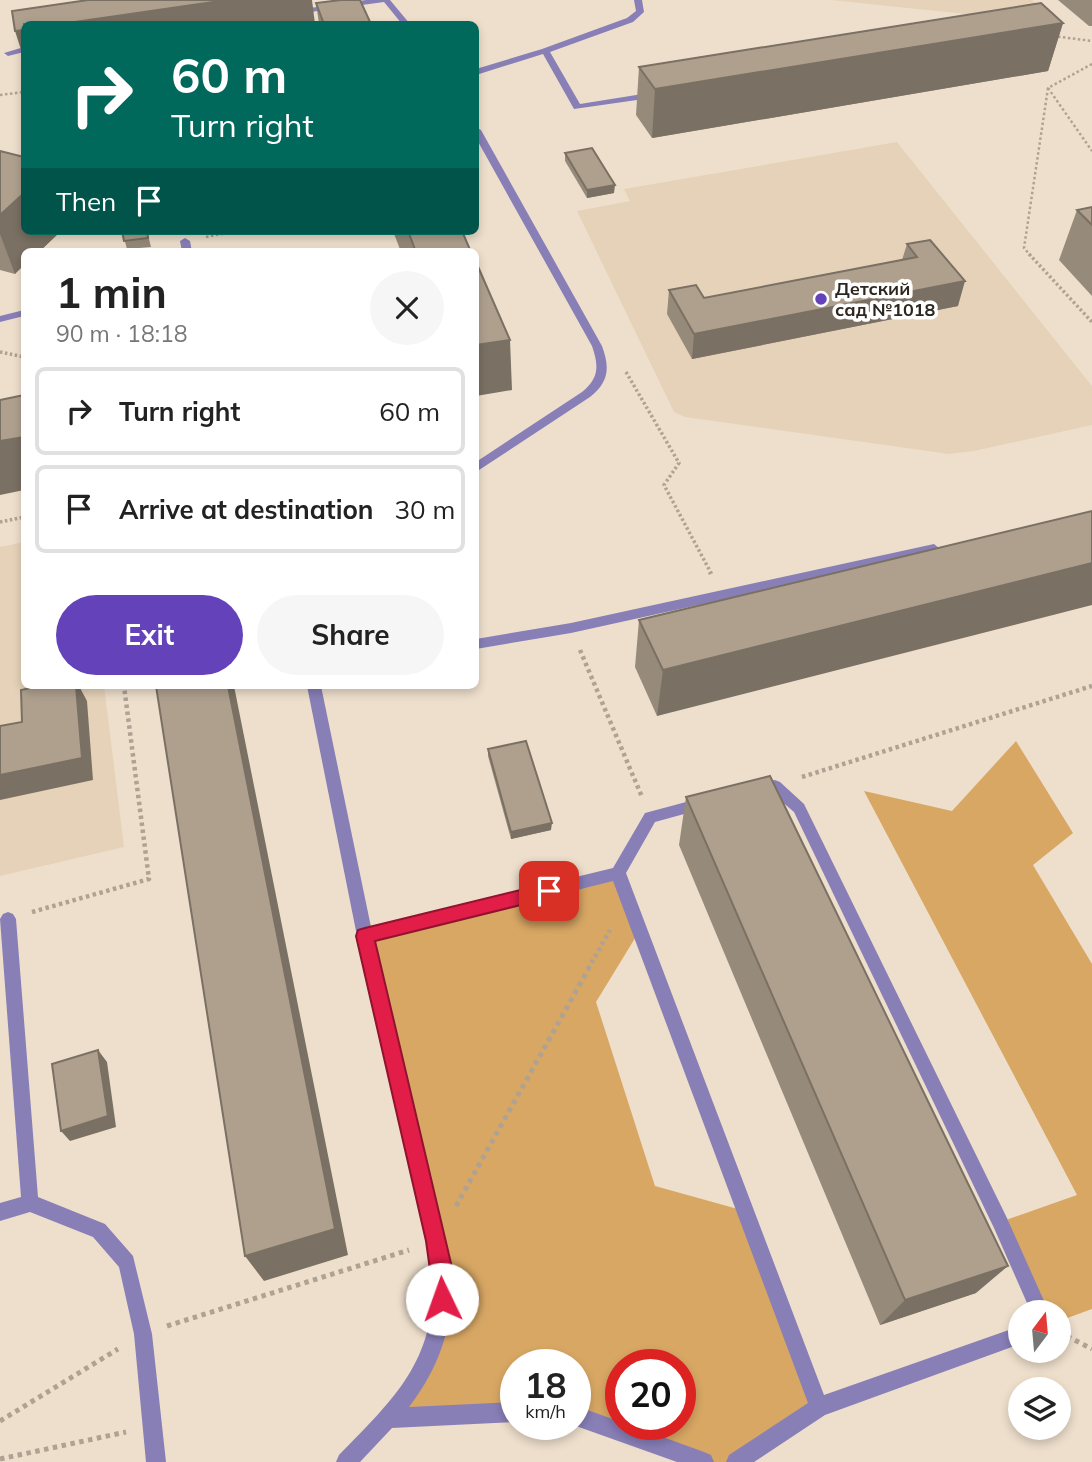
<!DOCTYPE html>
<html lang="en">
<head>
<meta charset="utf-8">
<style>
	:root { --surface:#fff; --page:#f6f6f6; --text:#222; --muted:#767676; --line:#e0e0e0; --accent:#6342ba }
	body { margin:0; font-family:Mulish,sans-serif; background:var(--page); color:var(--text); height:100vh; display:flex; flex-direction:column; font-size:26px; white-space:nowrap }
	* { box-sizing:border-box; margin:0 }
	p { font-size:23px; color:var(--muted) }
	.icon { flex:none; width:38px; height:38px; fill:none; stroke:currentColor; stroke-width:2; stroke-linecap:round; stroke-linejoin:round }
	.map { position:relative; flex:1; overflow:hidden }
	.panel { position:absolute; left:21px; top:248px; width:458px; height:441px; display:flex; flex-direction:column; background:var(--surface); border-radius:10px; box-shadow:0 4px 10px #0003 }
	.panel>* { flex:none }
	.guide { position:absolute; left:21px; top:21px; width:458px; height:214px; border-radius:10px; box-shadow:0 4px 10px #0003; background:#00695c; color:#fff; overflow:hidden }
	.needle { width:46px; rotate:16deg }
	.buttons { position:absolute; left:1008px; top:1300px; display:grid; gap:14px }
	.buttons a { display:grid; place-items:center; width:63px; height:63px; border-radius:50%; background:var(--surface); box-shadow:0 4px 10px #0003; font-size:35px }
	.speed { position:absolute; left:500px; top:1349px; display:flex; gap:14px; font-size:35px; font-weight:700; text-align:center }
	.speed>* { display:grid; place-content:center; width:91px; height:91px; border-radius:50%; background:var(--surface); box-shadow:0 4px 10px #0003; line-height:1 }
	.speed small { font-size:18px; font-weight:400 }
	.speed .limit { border:10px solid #d22; background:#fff; color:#111 }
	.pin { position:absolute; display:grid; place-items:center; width:60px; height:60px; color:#fff; margin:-30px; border-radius:14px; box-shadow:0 4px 10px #0006 }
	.me { position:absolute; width:77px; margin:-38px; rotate:357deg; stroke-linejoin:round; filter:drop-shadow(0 0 5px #0008) }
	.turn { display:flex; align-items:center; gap:24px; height:147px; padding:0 35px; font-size:32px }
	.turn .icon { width:91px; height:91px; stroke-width:2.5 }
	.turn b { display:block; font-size:49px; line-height:60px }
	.then { display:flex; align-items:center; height:66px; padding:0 35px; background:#0003; gap:14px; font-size:26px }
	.round { display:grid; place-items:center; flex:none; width:74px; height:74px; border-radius:37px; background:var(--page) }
	.head { display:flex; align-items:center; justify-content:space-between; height:119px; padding:0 35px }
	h1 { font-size:42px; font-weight:700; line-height:52px }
	.button { display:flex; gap:14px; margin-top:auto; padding:14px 35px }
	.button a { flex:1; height:80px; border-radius:42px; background:var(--accent); color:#fff; font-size:28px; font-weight:700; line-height:80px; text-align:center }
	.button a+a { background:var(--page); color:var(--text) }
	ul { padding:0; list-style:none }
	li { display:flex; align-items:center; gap:21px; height:88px; margin:0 14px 10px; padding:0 21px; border:4px solid var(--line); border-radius:10px }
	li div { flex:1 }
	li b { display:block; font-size:26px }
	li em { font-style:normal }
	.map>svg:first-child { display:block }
	.built { fill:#e6d2b9 }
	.green { fill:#d8a764; fill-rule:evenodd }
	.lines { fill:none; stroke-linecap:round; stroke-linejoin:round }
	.path-far3 { stroke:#aea293; stroke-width:2.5; stroke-dasharray:2.5 2.5; stroke-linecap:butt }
	.path-far2 { stroke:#aea293; stroke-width:3.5; stroke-dasharray:2.5 2.5; stroke-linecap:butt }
	.path-far1 { stroke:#aea293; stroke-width:4.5; stroke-dasharray:3.5 3.5; stroke-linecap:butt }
	.path { stroke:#aea293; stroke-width:5; stroke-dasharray:4.5 4.5; stroke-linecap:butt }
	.service { fill:#887fb7; fill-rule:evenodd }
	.wall { fill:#968a7a }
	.shaded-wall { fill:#7a7063 }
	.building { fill:#afa08e; stroke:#7a7063; stroke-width:2 }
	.route { fill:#e11d48; stroke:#92132f; stroke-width:2 }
	.poi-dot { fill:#6342ba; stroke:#fff; stroke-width:2.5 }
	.labels { text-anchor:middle; stroke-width:7; stroke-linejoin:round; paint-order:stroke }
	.far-poi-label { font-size:18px; font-weight:bold; fill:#2d2720; stroke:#fff; text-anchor:start }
</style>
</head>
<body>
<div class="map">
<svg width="1092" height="1462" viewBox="0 0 1092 1462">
	<rect width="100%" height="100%" fill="#eedfcc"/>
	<path class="built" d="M831,0H1032L1061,24Z
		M897,142L1092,386V425L974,451L949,454L685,417L674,412L577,211L630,201L624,189Z
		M24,542V686H104L124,847L0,876V547Z"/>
	<path class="green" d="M1016,741L1073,833L1033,865L1092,964V1309L1059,1321V1312H1040L1000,1222L1077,1195L864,791L952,811Z
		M618,873L640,930L596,1002L655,1186L745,1211L819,1407L736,1462H704L576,1416V1365H516V1412L390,1418L424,1368L443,1276L365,936ZM621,1365H681V1424H621Z"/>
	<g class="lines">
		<path class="path-far3" d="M1053,36L1092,41
			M1048,88L1092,151
			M0,95L24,92
			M206,237L237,231
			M1031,256L1024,248L1048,88L1092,64"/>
		<path class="path-far2" d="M1029,254L1092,322
			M0,352L24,357
			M626,372L679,463L664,485L711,573
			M0,522L24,517"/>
		<path class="path-far1" d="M710,572L711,574
			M580,650L642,797
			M802,777L1092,686
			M32,912L149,879L124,686
			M588,969L610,930"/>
		<path class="path" d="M456,1206L589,968
			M167,1326L409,1250
			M1059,1332L1092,1349
			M0,1421L118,1349
			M0,1459L126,1432"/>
		<path class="service" d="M366,0H390L410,24H402L384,2L296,14L292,12L296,10Z
			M634,0H642L644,12L633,22L550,52L580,104L655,92L659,95L658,97L574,109L543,54L476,75V69L542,49L627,18L636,11Z
			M24,47V52L8,56L4,53Z
			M476,127L481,130L602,346C610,368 609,382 590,397L476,472V462L582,392C599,378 599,366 592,346L476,138Z
			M185,238L190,241L192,252H182L180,241Z
			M24,310V316L0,322V316Z
			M934,544L940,549L938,552L571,633L476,649V639L571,623Z
			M307,686H321L371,927L613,868L645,813L701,798L706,800L708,804L706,808L655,822L626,873L824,1395L1020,1326V1344L825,1415L754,1462H726L729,1455L808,1403L613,881L374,941L452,1276C453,1327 440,1366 409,1407L516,1402V1422L392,1428L360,1462H336L339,1455C396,1397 434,1362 434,1276L357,936Z
			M775,780L780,782L804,804L1006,1216L1049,1312H1031L994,1228L794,812L772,793L758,796L753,794L751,790L753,786Z
			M8,912L13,914L16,919L38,1197L105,1224L133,1256L152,1334L166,1462H146L134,1334L119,1267L93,1237L30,1212L0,1221V1203L21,1197L0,919L3,914Z
			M576,1406L621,1422V1424H627L704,1452L711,1455L714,1462H677L576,1426L573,1424H576Z"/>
	</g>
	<path class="wall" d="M1058,0H1092V26H1089Z
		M316,3L371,24H319Z
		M1063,23L1048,71L652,138L636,115L639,67Z
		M0,151L24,231H61L39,252H24L15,274L0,270Z
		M565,153L614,193L587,198L565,161Z
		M1092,207V296L1059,260L1077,210Z
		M122,231H147L151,247L127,249Z
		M393,231H462L471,252H401Z
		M907,244L958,306L692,359L667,314L669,290L704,298L902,260Z
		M1092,511L657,716L635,667L639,620Z
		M488,749L551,830L511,839L488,756Z
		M686,797L976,1293L880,1325L679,845Z"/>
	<path class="shaded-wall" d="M227,0H312L315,24H61Z
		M1063,23L1048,71L652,138L655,89Z
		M24,30V59L15,31Z
		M615,185L614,193L587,198V190Z
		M24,193V231H61L39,252H24V265L15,274L0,234V215Z
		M965,281L958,306L692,359L694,334Z
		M510,340L512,390L476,396V345Z
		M24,437V490L0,495V441Z
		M1092,563V605L657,716L663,670Z
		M76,686H79L87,701L93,780L0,800V775Z
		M228,686H234L348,1255L264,1281L245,1256Z
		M552,823L551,830L511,839V832Z
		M98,1050L107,1062L116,1127L70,1141L61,1131Z
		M1008,1266L976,1293L880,1325L905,1300Z"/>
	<path class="building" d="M88,0H227L61,24H24V30L15,31L12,11Z
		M341,0H360L371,24H324L316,3Z
		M1041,3L1063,23L655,89L639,67Z
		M592,148L615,185L587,190L565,153Z
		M0,151L24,157V193L0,215Z
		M1092,207V225L1077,210Z
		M122,231H147L148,238L124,241Z
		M408,231H462L471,252H416Z
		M930,240L965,281L694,334L669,290L696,285L704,298L917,257L907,244Z
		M476,262L510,340L476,345Z
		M24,395V437L0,441V400Z
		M1092,511V563L663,670L639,620Z
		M40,686H76L82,758L0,775V726L22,722L21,690Z
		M156,686H228L335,1229L245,1256Z
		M526,741L552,823L511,832L488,749Z
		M770,776L1008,1266L905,1300L686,797Z
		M98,1050L108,1116L61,1131L52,1064Z"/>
	<path class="route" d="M549,883L555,885L557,891L555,896L549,898L375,941L454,1276L450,1306L442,1309L435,1306L426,1241L356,936L358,930L365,928Z"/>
	<circle class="poi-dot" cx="821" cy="299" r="7"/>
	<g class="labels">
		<g class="far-poi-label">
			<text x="835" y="295">Детский<tspan x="835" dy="21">сад №1018</tspan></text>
		</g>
	</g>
</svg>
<div class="buttons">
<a><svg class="needle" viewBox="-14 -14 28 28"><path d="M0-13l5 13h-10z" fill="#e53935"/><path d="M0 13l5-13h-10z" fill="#767676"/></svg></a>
<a><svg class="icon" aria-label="layers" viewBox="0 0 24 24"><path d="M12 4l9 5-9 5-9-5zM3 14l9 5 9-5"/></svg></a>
</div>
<div class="speed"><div>18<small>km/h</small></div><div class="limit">20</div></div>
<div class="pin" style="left:549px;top:891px;background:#d93025"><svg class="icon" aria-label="arrive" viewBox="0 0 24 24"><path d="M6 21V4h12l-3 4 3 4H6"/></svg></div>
<svg class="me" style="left:442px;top:1299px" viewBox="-20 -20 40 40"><circle r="19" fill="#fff"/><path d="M0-13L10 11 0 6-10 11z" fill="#e11d48"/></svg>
<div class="guide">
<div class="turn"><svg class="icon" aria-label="right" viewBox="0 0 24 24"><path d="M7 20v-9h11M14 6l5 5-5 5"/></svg><div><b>60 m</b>Turn right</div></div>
<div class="then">Then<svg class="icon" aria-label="arrive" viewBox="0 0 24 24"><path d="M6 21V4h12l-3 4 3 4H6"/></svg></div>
</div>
<section class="panel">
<div class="head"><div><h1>1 min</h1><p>90 m · 18:18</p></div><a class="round"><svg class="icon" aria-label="close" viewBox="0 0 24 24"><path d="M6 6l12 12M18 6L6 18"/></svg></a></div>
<ul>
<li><svg class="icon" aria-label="right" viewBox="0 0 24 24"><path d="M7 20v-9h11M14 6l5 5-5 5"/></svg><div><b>Turn right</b></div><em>60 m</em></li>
<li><svg class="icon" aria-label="arrive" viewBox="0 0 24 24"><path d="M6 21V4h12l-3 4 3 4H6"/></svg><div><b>Arrive at destination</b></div><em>30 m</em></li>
</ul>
<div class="button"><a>Exit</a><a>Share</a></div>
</section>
</div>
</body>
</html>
